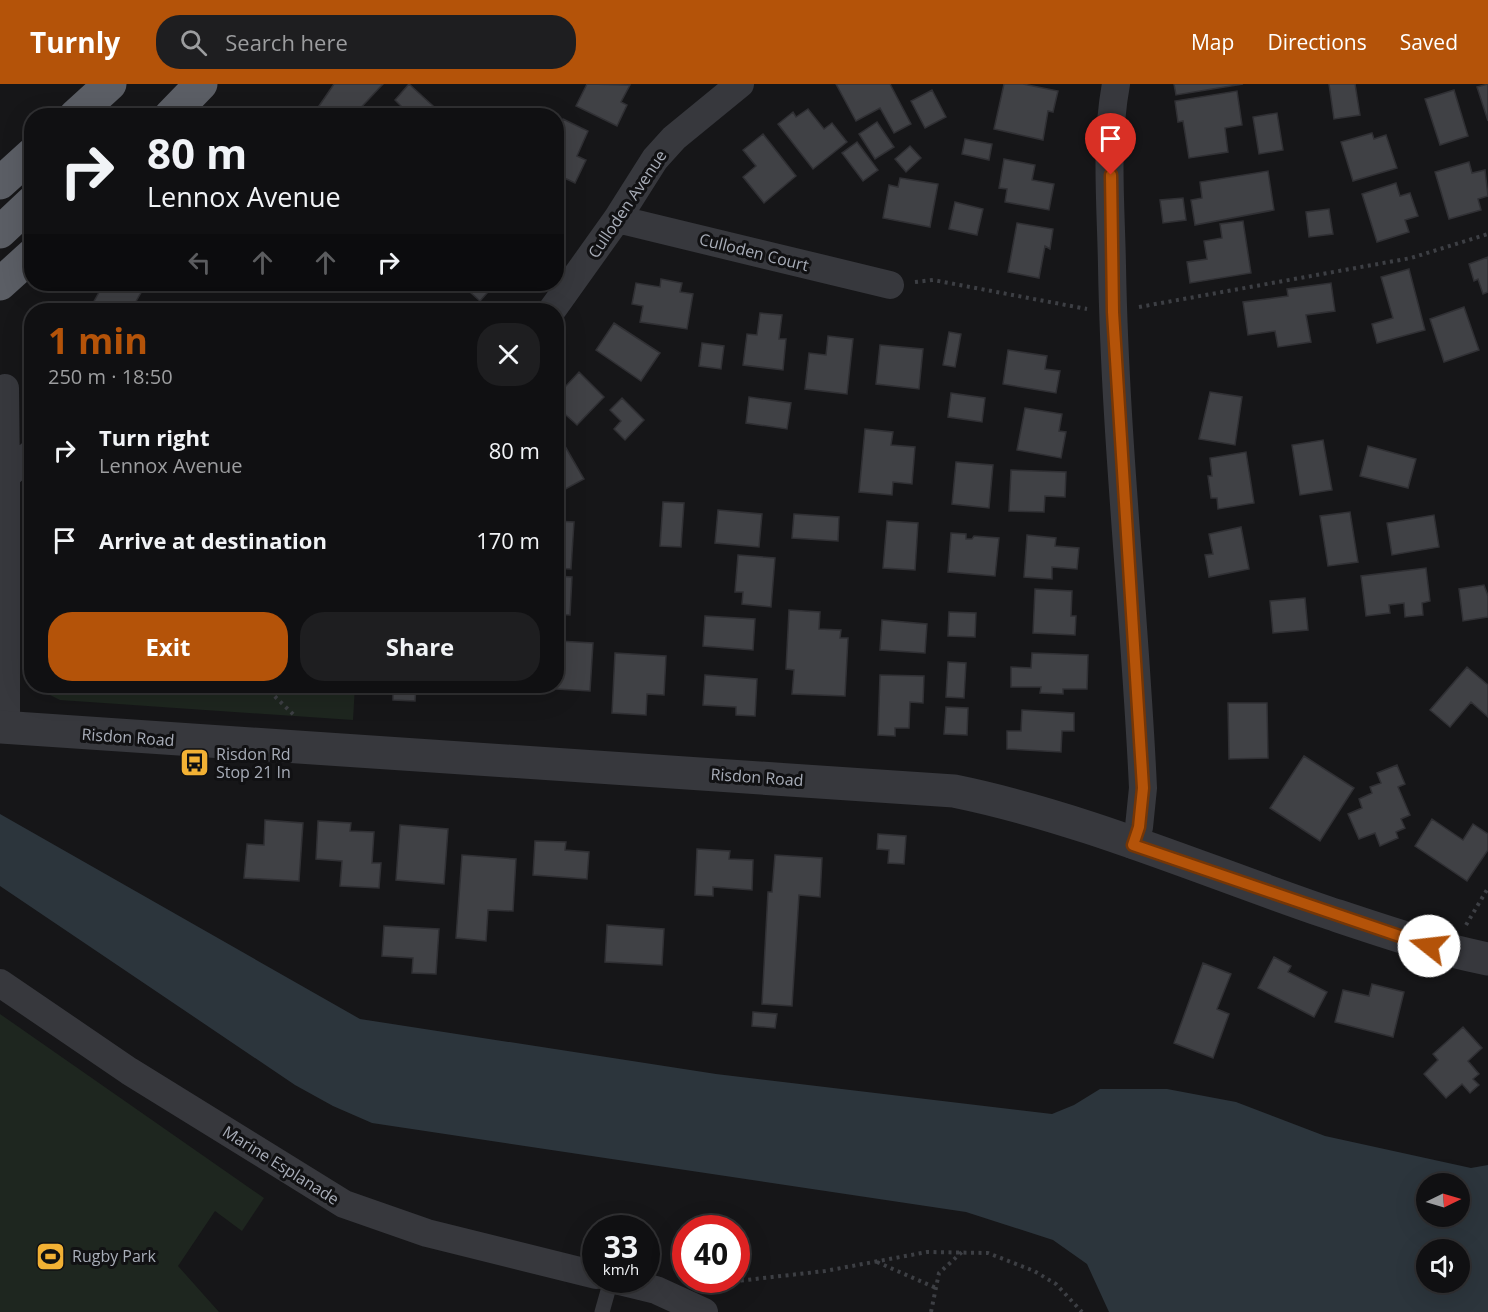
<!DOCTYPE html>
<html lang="en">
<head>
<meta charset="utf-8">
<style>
	:root { --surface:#101012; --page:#1e1e20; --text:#f1f3f6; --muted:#9c9d9f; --line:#303032; --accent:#b45309 }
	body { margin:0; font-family:"Open Sans",sans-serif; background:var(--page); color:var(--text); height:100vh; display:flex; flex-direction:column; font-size:22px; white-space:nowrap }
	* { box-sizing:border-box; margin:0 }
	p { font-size:20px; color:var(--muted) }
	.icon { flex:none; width:33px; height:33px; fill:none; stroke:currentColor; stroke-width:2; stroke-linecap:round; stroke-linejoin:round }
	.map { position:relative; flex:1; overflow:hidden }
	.sheet { position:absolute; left:24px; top:219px; width:540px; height:390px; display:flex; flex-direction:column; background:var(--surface); border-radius:24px; box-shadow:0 6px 24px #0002,0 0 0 2px var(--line) }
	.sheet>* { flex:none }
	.top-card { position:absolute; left:24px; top:24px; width:540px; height:183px; border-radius:24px; box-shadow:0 6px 24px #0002,0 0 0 2px var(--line); background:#101012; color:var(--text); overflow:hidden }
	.needle { width:39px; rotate:85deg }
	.controls { position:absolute; left:1416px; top:1089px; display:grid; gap:12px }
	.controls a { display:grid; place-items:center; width:54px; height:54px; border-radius:50%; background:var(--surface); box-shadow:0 6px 24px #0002,0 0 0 2px var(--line); font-size:30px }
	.speed { position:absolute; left:582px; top:1131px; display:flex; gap:12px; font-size:30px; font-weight:700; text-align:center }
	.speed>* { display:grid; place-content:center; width:78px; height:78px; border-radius:50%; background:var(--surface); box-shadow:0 6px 24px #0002,0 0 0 2px var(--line); line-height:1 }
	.speed small { font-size:15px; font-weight:400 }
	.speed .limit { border:9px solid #d22; background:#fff; color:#111 }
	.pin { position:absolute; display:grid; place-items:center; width:51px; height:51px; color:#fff; margin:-62px -26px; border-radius:50% 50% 50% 0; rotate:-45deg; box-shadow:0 0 6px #0007 }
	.pin .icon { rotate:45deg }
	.me { position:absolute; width:66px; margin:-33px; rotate:286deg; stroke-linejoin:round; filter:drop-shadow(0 0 4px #0008) }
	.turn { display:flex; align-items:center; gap:21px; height:126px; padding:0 24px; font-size:27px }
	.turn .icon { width:78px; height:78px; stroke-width:2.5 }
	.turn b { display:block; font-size:42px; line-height:51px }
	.lanes { display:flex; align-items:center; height:57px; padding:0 24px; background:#0003; justify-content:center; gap:30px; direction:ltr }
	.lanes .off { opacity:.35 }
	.round { display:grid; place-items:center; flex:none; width:63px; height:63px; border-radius:24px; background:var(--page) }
	.summary { display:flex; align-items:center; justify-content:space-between; height:102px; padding:0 24px }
	h1 { font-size:36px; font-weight:700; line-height:45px; color:var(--accent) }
	.cta { display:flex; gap:12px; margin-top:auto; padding:12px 24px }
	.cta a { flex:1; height:69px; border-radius:24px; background:var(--accent); color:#fff; font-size:24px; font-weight:700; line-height:69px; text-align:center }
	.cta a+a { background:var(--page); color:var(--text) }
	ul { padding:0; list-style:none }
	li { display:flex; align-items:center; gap:18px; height:90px; padding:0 24px }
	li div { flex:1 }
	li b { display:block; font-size:22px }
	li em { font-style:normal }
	header { display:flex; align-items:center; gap:36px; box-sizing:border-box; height:84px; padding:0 30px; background:var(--accent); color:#fff }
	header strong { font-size:28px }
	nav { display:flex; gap:33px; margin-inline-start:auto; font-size:21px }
	.search { width:420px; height:54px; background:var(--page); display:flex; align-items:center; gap:15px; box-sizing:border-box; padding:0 21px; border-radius:24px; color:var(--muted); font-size:22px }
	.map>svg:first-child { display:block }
	.green { fill:#1e261f }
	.water { fill:#2c353c; fill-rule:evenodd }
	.building { fill:#404145; stroke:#303034; stroke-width:1.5 }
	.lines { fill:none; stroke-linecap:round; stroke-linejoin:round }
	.path { stroke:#3d3f44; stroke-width:4; stroke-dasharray:3 4.5; stroke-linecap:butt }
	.service { stroke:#37383d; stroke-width:15 }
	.minor { stroke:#37383d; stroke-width:28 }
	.tertiary { stroke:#37383d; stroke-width:33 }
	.trunk { stroke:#5b5e65; stroke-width:33 }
	.route-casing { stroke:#753606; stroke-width:15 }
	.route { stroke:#b45309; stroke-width:10 }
	.labels { text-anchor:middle; stroke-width:6; stroke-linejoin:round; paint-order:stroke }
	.street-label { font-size:16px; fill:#a8adb8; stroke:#111113 }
	.poi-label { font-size:16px; fill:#a8adb8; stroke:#111113; text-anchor:start }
</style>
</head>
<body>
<header>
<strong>Turnly</strong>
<div class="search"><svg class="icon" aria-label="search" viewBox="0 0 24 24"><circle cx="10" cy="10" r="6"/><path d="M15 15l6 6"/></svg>Search here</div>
<nav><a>Map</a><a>Directions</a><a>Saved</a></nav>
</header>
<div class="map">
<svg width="1488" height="1228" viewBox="0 0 1488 1228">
	<rect width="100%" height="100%" fill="#161618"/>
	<path class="green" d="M42,602H355L353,636L60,616L46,609Z
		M0,930L264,1114L242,1147L215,1127L178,1182L219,1228H0Z"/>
	<path class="water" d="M0,730L360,935L716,990L1052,1030L1074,1021L1100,1005H1167L1236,1018L1325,1052L1471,1084L1488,1081V1228H1109L1087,1180L1053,1156L966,1128L372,1039L333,1022L295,1001L0,802ZM1426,1100H1460V1132H1426ZM1426,1166H1460V1198H1426Z"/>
	<path class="building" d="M334,0H383L353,32H329L319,22Z
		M409,0L444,32H404L407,28L395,16Z
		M587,0L630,1L621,18L627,21L617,42L576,22Z
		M836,0H890L911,40L894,49L880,24L856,37Z
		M1004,0H1023L1058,7L1053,28L1048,27L1043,56L994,45Z
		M1174,0H1243L1176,11Z
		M1329,0H1355L1360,31L1334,35Z
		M1488,0V37L1477,3Z
		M932,6L946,33L925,44L911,17Z
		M1454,6L1468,52L1440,61L1425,15Z
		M1237,7L1242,41L1225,44L1228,68L1189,74L1183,37L1178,38L1175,17Z
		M808,25L824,45L832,39L847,58L813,85L778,40L793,28L796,33Z
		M1277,29L1283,66L1259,70L1253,33Z
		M563,35L588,47L577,72L586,76L575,99L556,90V48Z
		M877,38L894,63L875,75L859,50Z
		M1372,49L1374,55L1386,51L1397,84L1353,97L1341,58Z
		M763,50L796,92L764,119L743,93L756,82L743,66Z
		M965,55L992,60L989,76L962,70Z
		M857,58L878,86L863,97L842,69Z
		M910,62L921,74L906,88L895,75Z
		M1004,75L1035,81L1032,96L1054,100L1049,126L1005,118L1007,105L999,104Z
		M1469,78L1472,89L1485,86L1488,112L1478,115L1481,126L1449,135L1435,88Z
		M1268,87L1274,126L1195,141L1191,116L1202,114L1200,98Z
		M900,94L938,100L930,143L883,134L889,101L898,103Z
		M1396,99L1400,112L1410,109L1418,132L1405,136L1409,148L1377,158L1362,110Z
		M1183,114L1186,136L1163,139L1160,116Z
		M955,118L983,125L977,151L949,145Z
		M1329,125L1333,150L1309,153L1306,128Z
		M1243,137L1251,189L1190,199L1187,178L1207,175L1204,157L1222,154L1220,140Z
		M1017,139L1053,145L1050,165L1045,162L1039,194L1008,188Z
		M1488,173V208L1483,210L1478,195L1474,197L1469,180Z
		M1409,185L1425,246L1377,259L1372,240L1393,234L1381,193Z
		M661,195L682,199L680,208L693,210L687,245L640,238L643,222L632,220L636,199L660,203Z
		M1331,199L1335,227L1306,231L1311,258L1278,263L1275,247L1248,251L1243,218L1288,212L1287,205Z
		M111,200H146L131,226H94L96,224L92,221L103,201L108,204Z
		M416,200H431L424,207Z
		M461,200H495L480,217Z
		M440,218L445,226H424Z
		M1464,223L1479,266L1444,278L1430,235Z
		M760,229L782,231L779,255H786L783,286L743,281L747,250L757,251Z
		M614,239L660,269L641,297L596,266Z
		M949,248L961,250L955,283L943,281Z
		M828,252L853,255L847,310L805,305L809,269L826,271Z
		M702,259L724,262L721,285L699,282Z
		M880,261L923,265L919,305L876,300Z
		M1008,266L1047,272L1045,285L1060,287L1056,309L1003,300Z
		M579,288L604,313L577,341L556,322V302L560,299L565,303Z
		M1210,308L1242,313L1235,361L1199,355Z
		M951,309L985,314L982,338L948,333Z
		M749,313L791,319L787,345L746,339Z
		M622,314L644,336L625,356L614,345L621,337L610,326Z
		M1025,324L1062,330L1059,347L1066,348L1061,374L1017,366Z
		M865,345L893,348L891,361L915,363L912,400L893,398L892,411L859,408Z
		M1323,356L1332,406L1300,411L1292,361Z
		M562,357L584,395L558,409L556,360Z
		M1368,362L1416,375L1408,404L1360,392Z
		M1246,368L1254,419L1218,425L1217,414H1211L1208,392H1212L1210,374Z
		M956,378L993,381L989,424L952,420Z
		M1011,386L1066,388L1065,413L1045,412L1044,428L1009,427Z
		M663,418L684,419L681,463L660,462Z
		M718,426L762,430L759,463L715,459Z
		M1350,428L1358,478L1328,482L1320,432Z
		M794,430L839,433L838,457L792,454Z
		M1434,431L1439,463L1392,471L1387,439Z
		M556,437L574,438L571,485L556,484Z
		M887,437L918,439L915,486L883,484Z
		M1241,443L1249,485L1209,493L1205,471L1213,470L1209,450Z
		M951,449L966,450V455H972L974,452L999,454L995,492L948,488Z
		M1027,451L1056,454L1055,462L1079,464L1077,485L1052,483V495L1024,493Z
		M738,471L775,474L771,523L742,520L743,508H735Z
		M1426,484L1430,517L1422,519L1423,531L1405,533L1404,519L1389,521L1390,529L1366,532L1361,492Z
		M556,492L572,493L570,531L556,530Z
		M1484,501L1488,512V533L1463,537L1459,505Z
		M1035,505L1072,507L1071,532H1076L1075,551L1033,549Z
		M1305,514L1308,546L1273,549L1270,517Z
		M789,526L820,528L819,545L841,546L840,554H848L845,612L792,610L794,586L786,585Z
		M949,528L976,529L975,553L948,552Z
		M705,532L755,535L753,566L703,562Z
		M882,536L927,540L925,569L880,566Z
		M556,540H560L559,557L593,559L590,607L539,604V602H556Z
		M615,569L666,572L664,611L647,610L646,631L612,629Z
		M1032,569L1088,571L1087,605H1063V610L1040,609L1041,603H1011V583L1031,584Z
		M948,578L966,579L964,614L946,613Z
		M1467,583L1488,601V633L1471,618L1450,643L1430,626Z
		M705,591L757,595L755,632L736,631V623L703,621Z
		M880,591L924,592L923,619L910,618L909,644H895V652L878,651Z
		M376,602H416L415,617L393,616V603Z
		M455,602H511L510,610L455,606Z
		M1228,619H1267L1268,674L1229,675Z
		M946,623L968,624L967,651L944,650Z
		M1022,626L1074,629V647H1062L1061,668L1007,665V647H1021Z
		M1304,672L1354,704L1320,757L1270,724Z
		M1397,681L1405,700L1398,703L1410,731L1401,735L1405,744L1396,748L1398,754L1380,762L1375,749L1359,755L1348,730L1362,724L1359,715L1372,709L1370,703L1381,699L1377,689Z
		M1432,735L1463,756L1473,740L1488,750V766L1467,797L1415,762Z
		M265,736L303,739L299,797L244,794L247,760L264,761Z
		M318,737L351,739L350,747L374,748L372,779H381L379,804L340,802L342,777L316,775Z
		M400,741L448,745L444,800L396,796Z
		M878,750L906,752L904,780L888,779L889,766L877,765Z
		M535,757L566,758L565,766L589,768L587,795L533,791Z
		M697,765L730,767L729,775L753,776L752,806L713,803V812L695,811Z
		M462,771L516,775L513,827L488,826L486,857L456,854Z
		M775,771L822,774L820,813L799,811L792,922L762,920L768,808H772Z
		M607,841L664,845L662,881L605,878Z
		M384,842L439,845L436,890L412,889L413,874L382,872Z
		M1274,873L1291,882L1288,888L1327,908L1314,933L1258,904Z
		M1203,879L1231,890L1217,925L1229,930L1213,974L1174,959Z
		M1372,900L1404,908L1393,953L1335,938L1343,906L1369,912Z
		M753,928L777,930L775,944L752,942Z
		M1463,943L1482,964L1468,977L1479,990L1473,995L1479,1001L1470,1009L1462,1000L1446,1014L1424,990L1438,976L1433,970Z"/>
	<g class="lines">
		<path class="path" d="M915,198L933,196L1087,225
			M1139,223L1411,174L1488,150
			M264,602L295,632
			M1466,841L1488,804
			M877,1178L936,1204
			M711,1200L825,1187L927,1168L988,1169L1034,1187L1056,1200L1082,1228
			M931,1228L939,1189L962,1168"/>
		<path class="service" d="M602,1228L611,1196"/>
		<path class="minor" d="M1116,0C1105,59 1111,122 1112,182C1115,356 1135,530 1143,704L1139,743L1133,761
			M617,135L890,201
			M552,226L617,135L655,75L674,54L740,0
			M5,304L6,392
			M6,644V392L32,369
			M0,899L129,987L344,1120L427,1149L596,1191
			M615,1196L656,1206L704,1228"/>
		<path class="tertiary" d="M0,643L954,707C1081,733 1203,786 1326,828C1380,846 1432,864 1488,875"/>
		<path class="trunk" d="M75,32L110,0
			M170,32L201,0
			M0,99L32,70
			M0,148L32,118
			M0,200L32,171"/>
	</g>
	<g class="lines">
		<defs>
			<path id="route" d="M1111,91L1113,228L1143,704L1139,743L1133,761L1429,862"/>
		</defs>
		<use href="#route" class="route-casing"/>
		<use href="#route" class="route"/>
	</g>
	<defs>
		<symbol id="bus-square" viewBox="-11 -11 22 22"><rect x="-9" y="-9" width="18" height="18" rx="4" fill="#f2b134" stroke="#111113"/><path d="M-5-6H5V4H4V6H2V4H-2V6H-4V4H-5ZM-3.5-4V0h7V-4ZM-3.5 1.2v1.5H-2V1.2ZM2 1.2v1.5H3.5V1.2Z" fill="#111"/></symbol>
		<symbol id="stadium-square" viewBox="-11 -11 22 22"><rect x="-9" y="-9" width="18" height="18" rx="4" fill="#f2b134" stroke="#111113"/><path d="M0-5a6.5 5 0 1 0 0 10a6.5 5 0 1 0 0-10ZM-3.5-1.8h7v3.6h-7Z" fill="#111"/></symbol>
	</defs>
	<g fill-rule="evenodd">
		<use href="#bus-square" x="178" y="662" width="33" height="33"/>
		<use href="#stadium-square" x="34" y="1156" width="33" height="33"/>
	</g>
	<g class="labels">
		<g class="street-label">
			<text transform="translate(627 120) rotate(-56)" y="6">Culloden Avenue</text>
			<text transform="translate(754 168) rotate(14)" y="6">Culloden Court</text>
			<text transform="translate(128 653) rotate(4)" y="6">Risdon Road</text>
			<text transform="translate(757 693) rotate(4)" y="6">Risdon Road</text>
			<text transform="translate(281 1081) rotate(32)" y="6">Marine Esplanade</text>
		</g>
		<g class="poi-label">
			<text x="216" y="676">Risdon Rd<tspan x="216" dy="18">Stop 21 In</tspan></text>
			<text x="72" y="1178">Rugby Park</text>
		</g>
	</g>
</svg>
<div class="controls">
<a><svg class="needle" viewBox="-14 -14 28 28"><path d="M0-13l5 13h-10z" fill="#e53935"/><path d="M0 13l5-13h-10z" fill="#9c9d9f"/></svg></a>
<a><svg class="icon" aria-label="sound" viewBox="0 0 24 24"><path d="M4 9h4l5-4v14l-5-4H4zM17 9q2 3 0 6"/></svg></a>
</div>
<div class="speed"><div>33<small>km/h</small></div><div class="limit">40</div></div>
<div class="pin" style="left:1111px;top:91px;background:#d93025"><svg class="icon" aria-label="arrive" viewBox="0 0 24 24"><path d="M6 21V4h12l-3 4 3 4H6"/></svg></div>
<svg class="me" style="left:1429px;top:862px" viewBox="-20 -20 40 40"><circle r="19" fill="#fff"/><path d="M0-13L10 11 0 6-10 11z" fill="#b45309"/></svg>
<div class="top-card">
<div class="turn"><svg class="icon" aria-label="right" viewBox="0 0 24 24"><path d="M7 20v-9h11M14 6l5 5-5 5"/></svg><div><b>80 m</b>Lennox Avenue</div></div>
<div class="lanes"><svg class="icon off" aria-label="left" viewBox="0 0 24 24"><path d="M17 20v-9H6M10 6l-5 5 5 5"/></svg><svg class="icon off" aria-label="ahead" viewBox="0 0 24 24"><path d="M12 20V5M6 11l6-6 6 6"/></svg><svg class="icon off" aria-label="ahead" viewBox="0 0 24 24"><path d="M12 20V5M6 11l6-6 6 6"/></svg><svg class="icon" aria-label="right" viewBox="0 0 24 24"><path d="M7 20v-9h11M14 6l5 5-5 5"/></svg></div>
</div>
<section class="sheet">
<div class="summary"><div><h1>1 min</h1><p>250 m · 18:50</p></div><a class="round"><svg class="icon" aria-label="close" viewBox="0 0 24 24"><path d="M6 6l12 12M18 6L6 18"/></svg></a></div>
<ul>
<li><svg class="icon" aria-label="right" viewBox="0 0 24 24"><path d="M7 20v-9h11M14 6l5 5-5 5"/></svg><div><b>Turn right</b><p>Lennox Avenue</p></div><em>80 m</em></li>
<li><svg class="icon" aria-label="arrive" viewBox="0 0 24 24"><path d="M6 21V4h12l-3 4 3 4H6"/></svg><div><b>Arrive at destination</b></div><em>170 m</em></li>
</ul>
<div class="cta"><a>Exit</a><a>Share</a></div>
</section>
</div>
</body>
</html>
